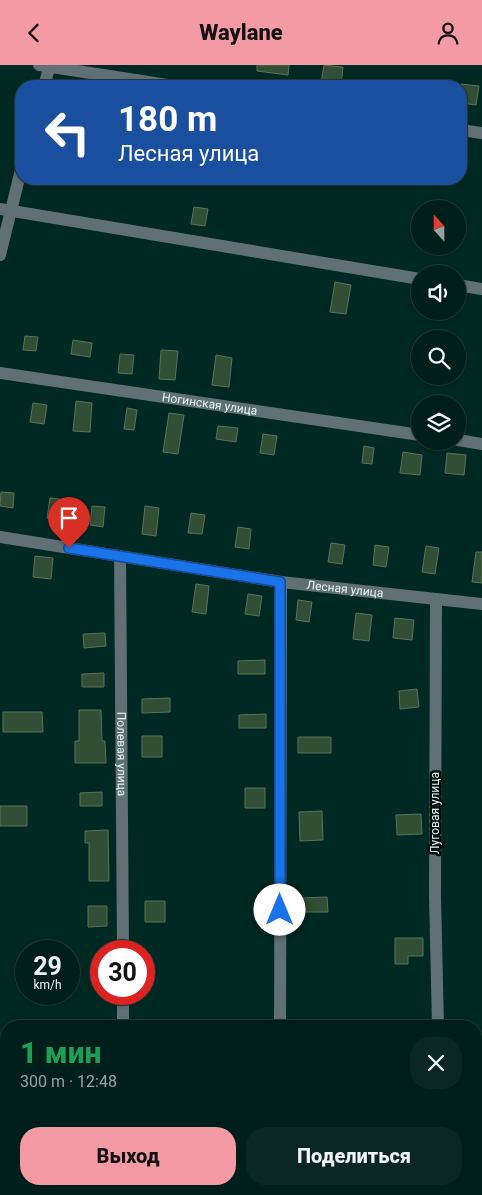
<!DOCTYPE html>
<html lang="ru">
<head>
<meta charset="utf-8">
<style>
	:root { --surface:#011f1a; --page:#0b2723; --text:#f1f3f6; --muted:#96a2a2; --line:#233d39; --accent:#f49aa4 }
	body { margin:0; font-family:Roboto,sans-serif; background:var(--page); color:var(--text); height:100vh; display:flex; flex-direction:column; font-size:19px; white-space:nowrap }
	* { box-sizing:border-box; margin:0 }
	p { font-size:16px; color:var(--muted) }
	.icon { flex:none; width:28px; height:28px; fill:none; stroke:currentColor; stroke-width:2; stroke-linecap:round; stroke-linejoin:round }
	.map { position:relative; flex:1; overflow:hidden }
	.details { position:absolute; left:0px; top:955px; width:482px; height:175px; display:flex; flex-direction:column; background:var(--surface); border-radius:20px 20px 0 0; box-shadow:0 1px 4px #0004,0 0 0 1px var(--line) }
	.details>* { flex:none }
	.top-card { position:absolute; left:15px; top:15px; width:452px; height:105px; border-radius:20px; box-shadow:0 1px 4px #0004,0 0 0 1px var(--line); background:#1a4fa0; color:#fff; overflow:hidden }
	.needle { width:32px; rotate:339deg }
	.controls { position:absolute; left:411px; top:135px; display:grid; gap:10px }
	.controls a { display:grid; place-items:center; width:55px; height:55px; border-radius:50%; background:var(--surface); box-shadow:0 1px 4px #0004,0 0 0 1px var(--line); font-size:25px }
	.speed { position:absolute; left:15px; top:875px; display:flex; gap:10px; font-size:25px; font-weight:700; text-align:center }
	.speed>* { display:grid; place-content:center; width:65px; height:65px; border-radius:50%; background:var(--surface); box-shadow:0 1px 4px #0004,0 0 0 1px var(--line); line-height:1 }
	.speed small { font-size:12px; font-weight:400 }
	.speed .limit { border:8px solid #d22; background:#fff; color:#111 }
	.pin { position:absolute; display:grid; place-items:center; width:42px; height:42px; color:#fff; margin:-51px -21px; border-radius:50% 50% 50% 0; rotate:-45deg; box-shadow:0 0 5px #0007 }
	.pin .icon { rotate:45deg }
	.me { position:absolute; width:55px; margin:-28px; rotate:0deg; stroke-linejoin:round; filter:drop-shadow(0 0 4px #0008) }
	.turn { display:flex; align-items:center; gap:18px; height:105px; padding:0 20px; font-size:22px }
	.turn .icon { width:65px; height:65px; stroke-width:2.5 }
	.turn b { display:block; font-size:35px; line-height:42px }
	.round { display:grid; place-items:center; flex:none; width:52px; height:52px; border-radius:20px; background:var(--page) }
	.overview { display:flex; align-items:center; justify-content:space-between; height:85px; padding:0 20px }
	h1 { font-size:30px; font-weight:800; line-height:38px; color:#1e9e55 }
	.button { display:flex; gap:10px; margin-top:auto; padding:10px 20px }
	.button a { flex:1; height:58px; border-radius:20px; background:var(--accent); color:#111; font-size:20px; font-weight:800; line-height:58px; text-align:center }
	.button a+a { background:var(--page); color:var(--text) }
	header { display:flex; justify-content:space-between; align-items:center; height:65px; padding:0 20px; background:var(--accent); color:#111; font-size:22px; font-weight:800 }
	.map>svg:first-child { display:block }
	.building { fill:#314f34; stroke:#59725b }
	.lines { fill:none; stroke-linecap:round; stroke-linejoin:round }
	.minor { stroke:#607074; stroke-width:12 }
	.route-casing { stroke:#114b97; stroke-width:12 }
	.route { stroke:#1a73e8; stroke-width:9 }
	.labels { text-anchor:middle; stroke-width:5; stroke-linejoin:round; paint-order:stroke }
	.street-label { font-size:12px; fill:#e2f7f2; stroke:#020f0c }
</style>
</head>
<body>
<header><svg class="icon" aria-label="back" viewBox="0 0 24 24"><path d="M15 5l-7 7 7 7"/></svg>Waylane<svg class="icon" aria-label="person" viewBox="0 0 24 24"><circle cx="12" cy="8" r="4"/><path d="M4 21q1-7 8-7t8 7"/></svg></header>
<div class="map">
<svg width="482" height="1130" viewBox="0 0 482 1130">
	<rect width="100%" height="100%" fill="#012923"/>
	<path class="building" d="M257,0H289L288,10L257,6Z
		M324,0L343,2L341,21L321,18Z
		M461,19L479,21L476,40L461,38Z
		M194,142L208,144L205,161L191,159Z
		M335,217L351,220L346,249L330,247Z
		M25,271L38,272L36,286L23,285Z
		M73,275L92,278L90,292L71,289Z
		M161,285L178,286L175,315L159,314Z
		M120,289L134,290L132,309L118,308Z
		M216,290L232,293L229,322L212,320Z
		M76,336L92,338L90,367L73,366Z
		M33,338L47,340L44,359L30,357Z
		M127,343L137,345L134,365L124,364Z
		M169,348L184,350L178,389L163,387Z
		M218,361L238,363L236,377L216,374Z
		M263,369L277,371L274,390L260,388Z
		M364,381L374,383L372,399L362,398Z
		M403,387L422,390L420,410L400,408Z
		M447,388L466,390L464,410L445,408Z
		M1,427L14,428L13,443L0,441Z
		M50,433L60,434L58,455L47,453Z
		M92,441L105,442L103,462L90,460Z
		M145,441L159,443L156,471L142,469Z
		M191,448L205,450L202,469L188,468Z
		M238,462L251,464L249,484L235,482Z
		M331,478L345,480L342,499L328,497Z
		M375,480L389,482L386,502L373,500Z
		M426,481L439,483L435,509L422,507Z
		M476,487H482V518L472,517Z
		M35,491L53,493L51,514L33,512Z
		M196,519L209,521L206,549L192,547Z
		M248,529L262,531L259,551L245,549Z
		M298,535L312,537L309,557L296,555Z
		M356,548L372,550L369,576L353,574Z
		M395,553L414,555L412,575L393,573Z
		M105,568L106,581L84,583L83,569Z
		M265,595V609H238V596Z
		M104,608V622H82V609Z
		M417,624L419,642L400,644L399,626Z
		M170,633V647L142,648V634Z
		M79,645H101L102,676H105L106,698H75V676H79Z
		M3,647H42L43,667H3Z
		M266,649V663H239V650Z
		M142,671H162V692H142Z
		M298,672H331V688H298Z
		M245,723H265V743H245Z
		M102,727V741H80V728Z
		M0,741H27V761H0Z
		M322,746L323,775L300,776L299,747Z
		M421,749L422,769L397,770L396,750Z
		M108,765L109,816H89V778H85V766Z
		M327,832L328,847H300V833Z
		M145,836H165V857H145Z
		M88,841H107V861L88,862Z
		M395,873H423V891H408V899H395Z"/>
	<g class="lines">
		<g class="minor">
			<path d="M39,0L174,21"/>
			<path d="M44,21L50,0"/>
			<path d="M461,65L482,68"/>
			<path d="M0,144L420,214"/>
			<path d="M0,190L21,105"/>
			<path d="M458,220L482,224"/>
			<path id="s1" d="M0,308L420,370"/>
			<path d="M458,375L482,379"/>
			<path id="s2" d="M0,472L281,517L482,539"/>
			<path id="s3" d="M120,491L123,886"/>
			<path d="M436,534L435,830L438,961"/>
			<path d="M123,929V961"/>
			<path d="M280,961L281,517"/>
			<path d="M126,1124L127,1130"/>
			<path d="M281,1124V1130"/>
			<path d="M442,1124V1130"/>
		</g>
	</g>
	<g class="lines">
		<defs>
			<path id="route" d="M69,483L280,517V845"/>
		</defs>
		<use href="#route" class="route-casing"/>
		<use href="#route" class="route"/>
	</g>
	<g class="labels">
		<g class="street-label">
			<text dy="4" stroke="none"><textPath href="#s1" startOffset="212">Ногинская улица</textPath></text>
			<text dy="4" stroke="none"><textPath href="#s2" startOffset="349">Лесная улица</textPath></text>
			<text dy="4" stroke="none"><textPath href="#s3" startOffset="198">Полевая улица</textPath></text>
			<text transform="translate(435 748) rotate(-90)" y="4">Луговая улица</text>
		</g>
	</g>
</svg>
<div class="controls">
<a><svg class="needle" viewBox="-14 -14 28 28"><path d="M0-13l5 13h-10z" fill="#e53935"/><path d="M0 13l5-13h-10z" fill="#96a2a2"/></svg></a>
<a><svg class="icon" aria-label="sound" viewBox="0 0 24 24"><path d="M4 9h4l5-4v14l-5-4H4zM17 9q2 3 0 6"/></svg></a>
<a><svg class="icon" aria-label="search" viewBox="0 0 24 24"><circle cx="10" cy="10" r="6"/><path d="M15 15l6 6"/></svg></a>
<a><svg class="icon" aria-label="layers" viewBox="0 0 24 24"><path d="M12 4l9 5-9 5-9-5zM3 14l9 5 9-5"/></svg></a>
</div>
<div class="speed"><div>29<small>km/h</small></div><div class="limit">30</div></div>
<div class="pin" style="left:69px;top:483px;background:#d93025"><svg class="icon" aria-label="arrive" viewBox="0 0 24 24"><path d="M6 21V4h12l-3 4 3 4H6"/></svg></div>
<svg class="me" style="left:280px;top:845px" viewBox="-20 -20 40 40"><circle r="19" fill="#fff"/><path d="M0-13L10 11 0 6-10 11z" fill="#1a73e8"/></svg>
<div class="top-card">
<div class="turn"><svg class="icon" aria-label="left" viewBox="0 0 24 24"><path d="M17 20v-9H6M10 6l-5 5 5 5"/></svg><div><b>180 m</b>Лесная улица</div></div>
</div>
<section class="details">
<div class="overview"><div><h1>1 мин</h1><p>300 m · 12:48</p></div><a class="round"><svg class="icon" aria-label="close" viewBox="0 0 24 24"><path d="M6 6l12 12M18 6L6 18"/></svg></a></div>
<div class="button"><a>Выход</a><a>Поделиться</a></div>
</section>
</div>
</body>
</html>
